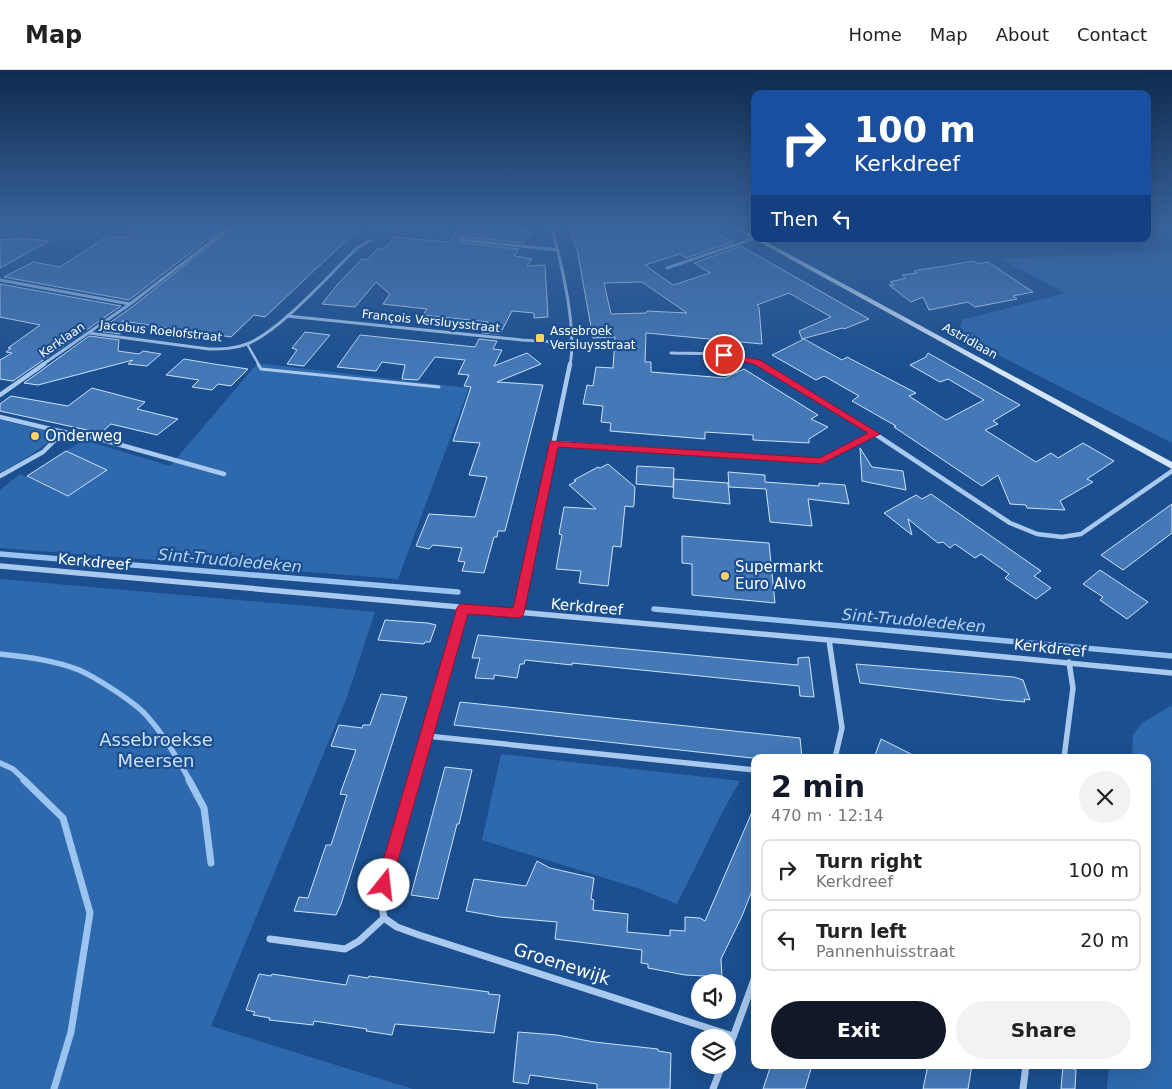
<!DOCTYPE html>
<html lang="en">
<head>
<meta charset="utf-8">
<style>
	:root { --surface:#fff; --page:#f2f2f2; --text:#222; --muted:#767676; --line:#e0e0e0; --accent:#111827 }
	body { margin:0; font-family:"DejaVu Sans",sans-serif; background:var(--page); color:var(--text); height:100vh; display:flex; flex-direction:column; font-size:19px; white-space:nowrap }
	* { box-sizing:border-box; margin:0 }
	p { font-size:16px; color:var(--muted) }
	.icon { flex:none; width:28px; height:28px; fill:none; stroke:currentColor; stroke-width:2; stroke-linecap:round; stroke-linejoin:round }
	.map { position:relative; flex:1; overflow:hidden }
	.details { position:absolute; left:751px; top:684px; width:400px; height:315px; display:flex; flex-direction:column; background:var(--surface); border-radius:10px; box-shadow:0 5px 20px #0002 }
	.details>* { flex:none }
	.guide { position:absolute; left:751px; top:20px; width:400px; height:152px; border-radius:10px; box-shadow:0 5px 20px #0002; background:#1a4fa0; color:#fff; overflow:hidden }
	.buttons { position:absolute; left:691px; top:904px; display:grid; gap:10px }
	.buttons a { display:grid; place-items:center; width:45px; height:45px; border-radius:50%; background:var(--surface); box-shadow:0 5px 20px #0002; font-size:25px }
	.pin { position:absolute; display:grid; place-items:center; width:42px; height:42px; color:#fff; margin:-21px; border:2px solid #fff; border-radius:50%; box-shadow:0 1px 5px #0007 }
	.me { position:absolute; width:55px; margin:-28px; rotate:16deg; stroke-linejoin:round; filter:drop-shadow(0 0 4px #0008) }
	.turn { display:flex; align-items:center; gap:18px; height:105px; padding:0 20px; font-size:22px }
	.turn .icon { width:65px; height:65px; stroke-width:2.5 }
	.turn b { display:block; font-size:35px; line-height:42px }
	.then { display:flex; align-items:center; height:48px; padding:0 20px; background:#0003; gap:10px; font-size:19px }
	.round { display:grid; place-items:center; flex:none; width:52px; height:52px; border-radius:26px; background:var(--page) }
	.headline { display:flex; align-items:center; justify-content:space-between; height:85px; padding:0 20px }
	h1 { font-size:30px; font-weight:800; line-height:38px; color:var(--accent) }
	.cta { display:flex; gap:10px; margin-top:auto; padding:10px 20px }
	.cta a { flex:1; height:58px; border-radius:30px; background:var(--accent); color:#fff; font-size:20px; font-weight:800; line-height:58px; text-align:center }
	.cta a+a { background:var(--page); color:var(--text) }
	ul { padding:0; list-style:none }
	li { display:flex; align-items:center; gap:15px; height:62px; margin:0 10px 8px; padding:0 10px; border:2px solid var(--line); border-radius:10px }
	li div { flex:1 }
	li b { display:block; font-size:19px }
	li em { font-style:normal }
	header { display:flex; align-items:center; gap:30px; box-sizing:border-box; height:70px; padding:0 25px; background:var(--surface); border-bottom:1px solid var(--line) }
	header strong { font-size:24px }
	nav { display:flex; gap:28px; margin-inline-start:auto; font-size:18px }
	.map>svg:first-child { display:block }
	.green { fill:#2e69ad }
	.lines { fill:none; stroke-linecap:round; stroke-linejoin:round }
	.stream-far1 { stroke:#9cc4f0; stroke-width:5.5 }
	.stream { stroke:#9cc4f0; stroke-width:7 }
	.building { fill:#4478b7; stroke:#cfe3fa; fill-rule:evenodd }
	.lane-far1 { stroke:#a9c9ee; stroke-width:2.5 }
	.lane { stroke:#a9c9ee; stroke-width:3 }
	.street-far3 { stroke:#a9c9ee; stroke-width:3 }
	.street-far2 { stroke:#a9c9ee; stroke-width:4.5 }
	.street-far1 { stroke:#a9c9ee; stroke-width:5.5 }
	.street { stroke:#a9c9ee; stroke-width:7 }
	.secondary { fill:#d6e6fa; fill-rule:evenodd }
	.route { fill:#e11d48; stroke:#92132f }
	.poi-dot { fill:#ffd166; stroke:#1b4f8f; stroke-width:2 }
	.labels { text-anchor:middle; stroke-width:4.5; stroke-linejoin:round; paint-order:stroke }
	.far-street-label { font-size:12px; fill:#fff; stroke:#1b4f8f }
	.far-poi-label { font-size:12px; fill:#fff; stroke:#1b4f8f; text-anchor:start }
	.poi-label { font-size:15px; fill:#fff; stroke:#1b4f8f; text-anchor:start }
	.street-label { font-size:15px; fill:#fff; stroke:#1b4f8f }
	.water-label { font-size:16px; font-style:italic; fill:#b5d3f5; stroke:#1b4f8f }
	.near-park-label { font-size:18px; fill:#cfe3fa; stroke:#1b4f8f }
	.near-street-label { font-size:18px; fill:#fff; stroke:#1b4f8f }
</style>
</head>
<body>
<header>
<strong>Map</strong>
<nav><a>Home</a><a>Map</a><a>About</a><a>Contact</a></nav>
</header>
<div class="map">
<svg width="1172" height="1019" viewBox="0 0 1172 1019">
	<rect width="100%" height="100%" fill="#1b4f8f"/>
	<path class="green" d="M334,157H457L445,170Z
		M1172,180V373L954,263L959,261L962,250L1065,223L1001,189Z
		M264,294L469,318L398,509L0,478V420L20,404L68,426L106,400L66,381L84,370L170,396L255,296Z
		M0,350L51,362L54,366L53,369L31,385L0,403Z
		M0,509L375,542L347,627L211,956L413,1019H0Z
		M1172,635V1019H1107L1109,995H1148V688L1132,687L1133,665L1142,653Z
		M501,684L740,711L724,739L677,834L640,819L482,770Z"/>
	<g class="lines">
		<path class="stream-far1" d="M0,484L458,522
			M654,539L1172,586
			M0,584C26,587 54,590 79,600C95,607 133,631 145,644C162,662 178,689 190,711
			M0,693L13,699L26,711"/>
		<path class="stream" d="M24,710L63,748L90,843L71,962L54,1019
			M189,710L204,738L211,793"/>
	</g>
	<path class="building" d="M130,157H224L129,230L4,207L33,192L60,197L108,166L130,168Z
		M233,157H311L355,162L265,247L254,245L231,267L122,251L120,264L98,261L132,237Z
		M461,157H487L532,162L524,173L463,167L460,170L463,173L519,179L514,186L532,189L527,196L545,195L548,247L534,248V243L512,241L500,264L482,263L488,252L423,245L427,239L383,234L390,224L376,212L355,237L322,234L337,215L362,189L367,190L377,179H384L395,167L448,172Z
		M569,157H707L733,172L686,188L680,184L645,195L673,215L710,203L694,193L741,176L869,249L844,259L842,258L802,269L799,261L831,247L789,223L757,235L759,237L762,274L646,263L645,292H651V302L725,308L744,299L818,345L811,349L828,357L809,369V373L753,370V365L705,362V369L610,361L611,353L601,352L603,336L583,334L587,315L593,316L596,297L613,298L615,267L593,268L577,179ZM642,212L687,243L647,241L646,243L611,244L604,213Z
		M16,168L49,171L0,198V169L11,170Z
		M974,191L978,194L988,192L1033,222L1013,226L1017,229L975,237L968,232L929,240L923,227L911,232L889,215H894L890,212L906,208L902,205L917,203L914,201Z
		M0,214L121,236L13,311L0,309V290L12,283L6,282L11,278H8L40,255L0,247Z
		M305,262L330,265L304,296L287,294L297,280L292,278Z
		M360,265L475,277L479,269L497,271L493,279L502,280L494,296L527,283L541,294L497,312L543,315L505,461H498L497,467H494L484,503L462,501L465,492L458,491L462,478L433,475L429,479L416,476L429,444L475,447L487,407L469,405L480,373L453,371L471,317L464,316L469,305L458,304L465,290L435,287L418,310L402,309L405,295L382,292L376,301L337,297Z
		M89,266L119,270L118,281L139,284L143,281L161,284L147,296L128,294L133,290L38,315L24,313Z
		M804,269L842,290L847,287L916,323L909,326L946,350L984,330L948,309L940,312L910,295L926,287L928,283L1020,335L993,351L998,354L985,360L1036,392L1051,383L1058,388L1083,373L1114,391L1087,409L1093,412L1060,431L1065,440L1027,438L1026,435L1010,434L998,405L982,416L894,357L896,356L852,331L859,326L824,306L816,310L772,285Z
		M184,289L214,294L248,299L231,316L218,314L212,320L192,317L199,310L166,305Z
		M92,318L145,332L137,339L178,349L157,365L111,354L101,363L0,341V334L11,326L68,336Z
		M860,378L872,397L903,401L906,420L862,411Z
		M66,381L107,400L68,426L27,406Z
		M608,394L635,417L634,435L633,437L625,436L621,477L613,476L608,516L579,513L581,501L556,499L562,465L559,464L564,437L596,439L569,415L576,411L574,410L598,397L600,398Z
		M637,396L674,398L673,417L636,414Z
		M728,402L765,405V412L819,416V413L845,415L849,434L808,429L812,456L770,452L766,419L729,417Z
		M674,409L728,413L730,434L673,428Z
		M931,424L1041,501L1034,506L1051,518L1036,529L1005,508L1009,504L981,484L975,488L955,474L950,478L943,472L938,473L908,449L912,465L884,443L916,425L922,429Z
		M1172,434V463L1123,500L1101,485Z
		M682,466L769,473L775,533L692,525V494L682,493Z
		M1100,500L1148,532L1127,549L1100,530L1103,527L1083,514Z
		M385,550L428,553L436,555L430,572H425L424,574L378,570Z
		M478,565L798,595V588L809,587L814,627L800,626L799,616L572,593V595L525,590L524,594H520L517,608L494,605V609L475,608L480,588H472Z
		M856,594L1014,607L1023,610L1030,630L1024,629L1025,632L1002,630L860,613Z
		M381,624L407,627L341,834L336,845L294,841L299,827L308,828L326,775H331L347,725L340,724L356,680L331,676L339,655L362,658L363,655H370Z
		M460,632L800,668L802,688H752L454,655Z
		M881,669L919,688H874Z
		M445,697L472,700L459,754H457L438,829L411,825Z
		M755,735V813L742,846L721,889L722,907L685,905L648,898V894L641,893L642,880L555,869L557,852L500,847L466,841L474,809L526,816L537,791L550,798L594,808L591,829L594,830L593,840L628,844L627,862L670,866V860L685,861V847L700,848L705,851Z
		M259,904L271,906L272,904L346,915L349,905L368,908L369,906L489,922L488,924L500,925L494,963L395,954L392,965L366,961L367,959L314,951L313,955L269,950L270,948L253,945L255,942L246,940Z
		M518,962L557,965L594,972L658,979V981L671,983L670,1019H597V1014L530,1005L528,1014L513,1012Z
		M771,995H812L805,1019H763Z
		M928,995H972L968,1019H923Z
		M1063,995L1076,1000L1075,1019H1061Z"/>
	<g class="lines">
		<path class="lane-far1" d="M247,274L259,295"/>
		<path class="lane" d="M258,294L261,299L439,317"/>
		<path class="street-far3" d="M551,157C562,193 577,259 570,295
			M463,170L558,180
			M667,198L755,168
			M0,210L130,234
			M287,246L522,270L572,273
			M89,263L209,279C222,279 234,279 247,274C280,261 330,204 357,178L371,170
			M671,283C698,284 739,281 762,295
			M42,295L130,234L230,157"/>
		<path class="street-far2" d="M760,294L875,364L1010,453L1037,464L1062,467L1081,464L1172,401
			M0,325L44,294
			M0,347L59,361L60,365L43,382L0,406
			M59,361L96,368L224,404
			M554,373L821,391L875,364
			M532,476L570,294"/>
		<path class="street-far1" d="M0,496L829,570L1172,603
			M518,543L532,474
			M829,570L842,658L835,688
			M427,666L755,700
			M1064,688L1073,618L1069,592
			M414,711L463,538"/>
		<path class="street" d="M414,710L384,815L381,832L384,848L397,857L419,865L733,966
			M270,869L345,879L359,871L384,848
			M728,981L755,907
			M713,1019L722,995
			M1023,1019L1026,995"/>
		<path class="secondary" d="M732,157H739L755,166V169H761L1172,392V399Z"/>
	</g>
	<linearGradient id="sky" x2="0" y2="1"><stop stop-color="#0f2b4f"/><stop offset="0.52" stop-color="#39639b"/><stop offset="1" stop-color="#39639b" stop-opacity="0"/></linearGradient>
	<rect width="1172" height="300" fill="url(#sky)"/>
	<path class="route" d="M721,283L760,290L880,364L821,394L558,377L524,543L522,547L518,548L468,544L391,815L389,820L384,822L378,820L376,815L457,538L459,535L463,534L513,538L550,371L820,388L868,363L754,294L721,287Z"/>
	<g class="poi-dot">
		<rect x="535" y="263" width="10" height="10" rx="2.5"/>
		<circle cx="35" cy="366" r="5"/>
		<circle cx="725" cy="506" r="5"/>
	</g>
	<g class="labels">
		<g class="far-street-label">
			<text transform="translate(431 251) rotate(6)" y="4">François Versluysstraat</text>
			<text transform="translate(161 261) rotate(6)" y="4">Jacobus Roelofstraat</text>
			<text transform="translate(62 270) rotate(-35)" y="4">Kerklaan</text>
			<text transform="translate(970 271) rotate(29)" y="4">Astridlaan</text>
		</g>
		<g class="far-poi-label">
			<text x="550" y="265">Assebroek<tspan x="550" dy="14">Versluysstraat</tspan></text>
		</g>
		<g class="poi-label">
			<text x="45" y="371">Onderweg</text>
			<text x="735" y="502">Supermarkt<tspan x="735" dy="17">Euro Alvo</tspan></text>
		</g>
		<g class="street-label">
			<text transform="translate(94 492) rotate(5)" y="5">Kerkdreef</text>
			<text transform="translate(587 537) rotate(5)" y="5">Kerkdreef</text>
			<text transform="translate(1050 578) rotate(6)" y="5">Kerkdreef</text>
		</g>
		<g class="water-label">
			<text transform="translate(230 490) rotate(5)" y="6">Sint-Trudoledeken</text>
			<text transform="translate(914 550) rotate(5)" y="6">Sint-Trudoledeken</text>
		</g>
		<g class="near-park-label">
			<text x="156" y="676">Assebroekse<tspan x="156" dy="21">Meersen</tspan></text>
		</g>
		<g class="near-street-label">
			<text transform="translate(562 894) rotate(18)" y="6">Groenewijk</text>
		</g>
	</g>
</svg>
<div class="buttons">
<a><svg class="icon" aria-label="sound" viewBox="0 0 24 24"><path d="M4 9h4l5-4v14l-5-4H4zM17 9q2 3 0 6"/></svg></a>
<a><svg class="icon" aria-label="layers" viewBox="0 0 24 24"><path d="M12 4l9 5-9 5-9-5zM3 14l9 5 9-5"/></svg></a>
</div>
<div class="pin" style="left:724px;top:285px;background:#d93025"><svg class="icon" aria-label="arrive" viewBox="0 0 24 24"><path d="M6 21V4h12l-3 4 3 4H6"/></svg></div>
<svg class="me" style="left:384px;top:815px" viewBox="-20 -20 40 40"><circle r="19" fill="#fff"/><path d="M0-13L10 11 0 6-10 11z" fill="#e11d48"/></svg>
<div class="guide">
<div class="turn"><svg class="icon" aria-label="right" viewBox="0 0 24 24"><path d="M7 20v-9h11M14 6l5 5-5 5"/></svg><div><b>100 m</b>Kerkdreef</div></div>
<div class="then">Then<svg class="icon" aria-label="left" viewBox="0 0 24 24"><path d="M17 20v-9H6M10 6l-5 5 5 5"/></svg></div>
</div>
<section class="details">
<div class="headline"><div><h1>2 min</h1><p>470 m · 12:14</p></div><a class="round"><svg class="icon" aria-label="close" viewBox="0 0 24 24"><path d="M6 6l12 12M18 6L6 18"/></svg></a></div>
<ul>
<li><svg class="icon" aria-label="right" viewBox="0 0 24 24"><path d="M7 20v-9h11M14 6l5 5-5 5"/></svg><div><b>Turn right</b><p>Kerkdreef</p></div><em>100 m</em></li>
<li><svg class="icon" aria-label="left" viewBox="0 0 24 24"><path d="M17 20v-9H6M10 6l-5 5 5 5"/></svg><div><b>Turn left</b><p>Pannenhuisstraat</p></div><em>20 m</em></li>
</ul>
<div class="cta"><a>Exit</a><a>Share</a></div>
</section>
</div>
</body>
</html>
